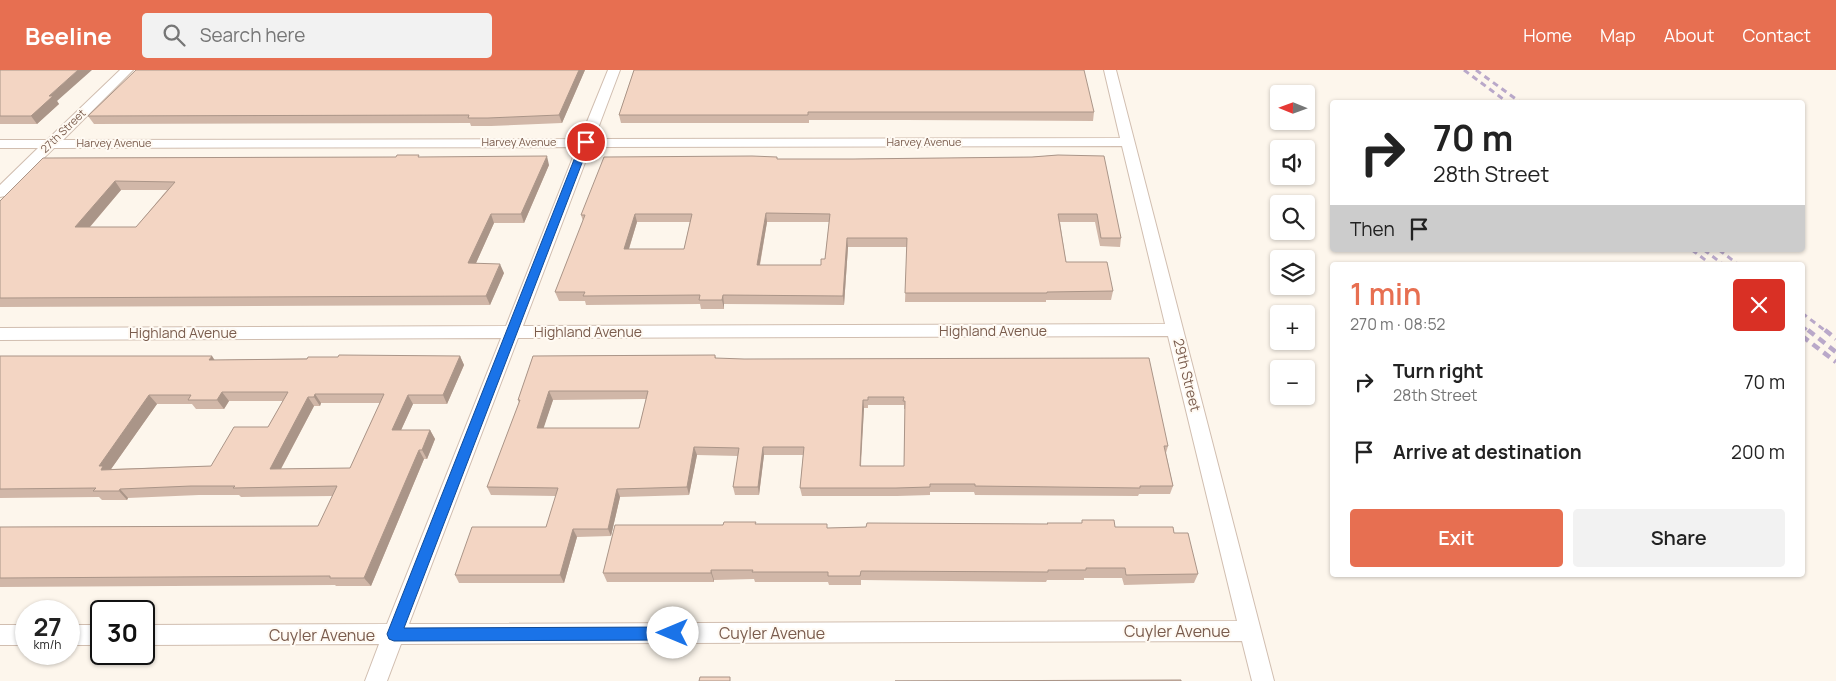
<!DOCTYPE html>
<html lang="en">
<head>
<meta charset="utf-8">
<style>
	:root { --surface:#fff; --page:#f2f2f2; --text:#222; --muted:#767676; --accent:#e76f51 }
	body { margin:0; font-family:Manrope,sans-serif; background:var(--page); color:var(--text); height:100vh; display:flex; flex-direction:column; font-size:19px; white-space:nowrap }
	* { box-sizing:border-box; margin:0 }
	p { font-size:16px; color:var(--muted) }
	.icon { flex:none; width:28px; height:28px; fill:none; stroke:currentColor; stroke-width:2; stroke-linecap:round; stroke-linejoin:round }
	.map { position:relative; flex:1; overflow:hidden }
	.drawer { position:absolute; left:1330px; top:192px; width:475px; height:315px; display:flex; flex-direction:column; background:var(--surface); border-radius:5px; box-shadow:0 1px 4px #0004 }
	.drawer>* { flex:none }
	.hud { position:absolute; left:1330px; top:30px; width:475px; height:152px; border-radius:5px; box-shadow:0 1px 4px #0004; background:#fff; color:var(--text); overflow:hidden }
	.needle { width:32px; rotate:271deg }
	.tools { position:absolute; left:1270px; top:15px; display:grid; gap:10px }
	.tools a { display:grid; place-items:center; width:45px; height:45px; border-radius:5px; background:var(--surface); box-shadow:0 1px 4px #0004; font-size:25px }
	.speed { position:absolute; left:15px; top:530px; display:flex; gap:10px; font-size:25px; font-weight:700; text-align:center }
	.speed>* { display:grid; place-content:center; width:65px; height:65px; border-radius:50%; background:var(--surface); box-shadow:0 1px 4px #0004; line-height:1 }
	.speed small { font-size:12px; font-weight:400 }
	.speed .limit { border:2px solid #111; border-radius:8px; background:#fff; color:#111 }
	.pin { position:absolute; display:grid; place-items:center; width:42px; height:42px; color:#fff; margin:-21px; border:2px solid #fff; border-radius:50%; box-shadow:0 1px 5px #0007 }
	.me { position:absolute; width:55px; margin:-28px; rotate:270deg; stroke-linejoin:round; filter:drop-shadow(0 0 4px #0008) }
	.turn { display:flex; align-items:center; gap:18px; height:105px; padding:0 20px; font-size:22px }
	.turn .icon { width:65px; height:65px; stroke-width:2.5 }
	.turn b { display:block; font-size:35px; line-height:42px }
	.then { display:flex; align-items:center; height:48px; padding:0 20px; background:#0003; gap:10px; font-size:19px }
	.round { display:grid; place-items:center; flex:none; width:52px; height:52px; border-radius:5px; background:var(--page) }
	.summary { display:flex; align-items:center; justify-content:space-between; height:85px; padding:0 20px }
	h1 { font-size:30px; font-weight:600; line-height:38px; color:var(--accent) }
	.cta { display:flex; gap:10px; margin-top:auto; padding:10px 20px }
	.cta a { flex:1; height:58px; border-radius:5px; background:var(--accent); color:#fff; font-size:20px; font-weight:600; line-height:58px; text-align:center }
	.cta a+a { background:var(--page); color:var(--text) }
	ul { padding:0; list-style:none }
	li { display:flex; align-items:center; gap:15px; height:70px; padding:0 20px }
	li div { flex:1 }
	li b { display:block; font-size:19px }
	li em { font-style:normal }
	header { display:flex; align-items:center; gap:30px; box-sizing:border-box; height:70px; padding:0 25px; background:var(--accent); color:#fff }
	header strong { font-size:24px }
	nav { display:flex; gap:28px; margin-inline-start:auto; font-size:18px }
	.search { width:350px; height:45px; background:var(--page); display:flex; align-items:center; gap:12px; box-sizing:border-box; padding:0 18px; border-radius:5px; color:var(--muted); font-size:19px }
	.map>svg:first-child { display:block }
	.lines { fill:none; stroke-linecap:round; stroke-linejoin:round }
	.minor-casing { stroke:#d1beb0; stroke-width:2 }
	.minor { fill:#fff; fill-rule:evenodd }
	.rail-far1 { stroke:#b9a8c9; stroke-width:3; stroke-dasharray:6 4.5; stroke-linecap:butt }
	.rail { stroke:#b9a8c9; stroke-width:4.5; stroke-dasharray:8 5.5; stroke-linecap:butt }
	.wall { fill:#d1b7a8; fill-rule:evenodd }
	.shaded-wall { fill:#aa9588 }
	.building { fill:#f3d5c3; stroke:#aa9588; fill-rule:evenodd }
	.route { fill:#1a73e8; stroke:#114b97 }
	.labels { text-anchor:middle; stroke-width:4; stroke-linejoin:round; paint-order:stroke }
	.far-street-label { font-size:11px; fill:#7a5c4d; stroke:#fffaf3 }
	.street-label { font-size:14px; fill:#7a5c4d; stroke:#fffaf3 }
	.near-street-label { font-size:16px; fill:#7a5c4d; stroke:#fffaf3 }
</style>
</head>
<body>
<header>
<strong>Beeline</strong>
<div class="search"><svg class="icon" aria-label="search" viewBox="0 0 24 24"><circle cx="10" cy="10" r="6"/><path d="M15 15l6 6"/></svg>Search here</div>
<nav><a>Home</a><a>Map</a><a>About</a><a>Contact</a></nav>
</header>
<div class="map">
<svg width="1836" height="611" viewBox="0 0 1836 611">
	<rect width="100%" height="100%" fill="#fdf6ec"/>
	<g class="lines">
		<defs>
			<path id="minor" d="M120,0H133L63,70L580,69L608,0H620L594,69L1120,68L1104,0H1116L1274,611H1252L1242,571L401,574L387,611H365L379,574L144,575V555L387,554L501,268L0,270V258L506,256L577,77L54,78L5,126L0,127V115L38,78H0V70H47ZM1122,76L1165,254L523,256L591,77ZM1168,266L1237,551L409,554L518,268Z
				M0,555H26V575H0Z
				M69,555H101V575H69Z"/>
		</defs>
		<use href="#minor" class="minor-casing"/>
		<use href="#minor" class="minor"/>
		<path class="rail-far1" d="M1464,0L1507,32
			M1476,0L1520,32
			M1692,180L1708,192
			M1704,180L1724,195
			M1719,180L1739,195
			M1802,243L1827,262
			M1802,256L1810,262"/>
		<path class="rail" d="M1808,260L1836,282
			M1825,260L1836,269
			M1802,266L1836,292"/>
	</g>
	<path class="wall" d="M0,0L57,31L59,34L37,54H0Z
		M136,0H585L562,53L491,56H471L470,53L94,54L88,46Z
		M634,0L1094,42L1093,51L905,50H809V53H621L619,45Z
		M1058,85L1121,168L1120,177L1100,176L1095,152H1060L1066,192L1113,221L1111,230H1046V232H905L907,177H848L844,235L724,234V239H701L700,234L586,235L585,231H559L555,222L583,151L581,145L777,89H853L1032,87ZM637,152H690L684,179H629ZM767,152H829L825,189L821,195H760Z
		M420,87L549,95L524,153H494L476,193L504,203L490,235L0,237V131L43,88ZM121,120H167L136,157H90Z
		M715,285L716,288L1168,376L1166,383L1173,416L1170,424H1139L1138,426L975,425L974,422H930V425L897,426H802L800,418L803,385H764L759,425H735L733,417L738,386L697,385L689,425L620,427L611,466L577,467L564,513H459L455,505L546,457L556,426L491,425L487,417L519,333L518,330L533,286ZM646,329L639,358H543L553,330ZM868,335H904V339H905L904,396H861L864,338H868Z
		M0,286L215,290L460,286L464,295L447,334H413L401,360H430L435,369L427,389H424L371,516H336L335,515L0,517V457L318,456L333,426L241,427L239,425H199L128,428L127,430H102L99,427L0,428ZM229,331H283L268,357L211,396L111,399L157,334H192L196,339H224ZM321,333H380L350,398L281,399L314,336H320Z
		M1082,450L1115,457L1174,463L1198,504L1194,513L1124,515L1122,508H1084V510H1047L1046,512L861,510V515H829L828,512H755L754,509L714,510V512H607L603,503L756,454L827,458L1047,454V453H1082Z"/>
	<path class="shaded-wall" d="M78,0H92L57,31L59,34L37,54L31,46L49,26Z
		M579,0H585L562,53L559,45Z
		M547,86L549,95L524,153L521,144Z
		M115,111L121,120L82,166L75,157Z
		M766,143L767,152L758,204L757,195Z
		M491,144L494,153L472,202L468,193Z
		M635,144L637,152L626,188L624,179Z
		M847,168L848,177L844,235L843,226Z
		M500,194L504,203L490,235L486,226Z
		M723,225L724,234V239L722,230Z
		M212,286L218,295L209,290Z
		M460,286L464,295L447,334L443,325Z
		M549,321L553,330L541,366L537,358Z
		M222,322L229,331L224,339L217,330Z
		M315,324L321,333L320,336L314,327Z
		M149,325L157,334L109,402L110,409L99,396Z
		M408,325L413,334L397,369L392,360Z
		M308,327L314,336L276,408L270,399Z
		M863,330L864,338L860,404V396Z
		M430,360L435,369L427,389L422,380Z
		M694,377L697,385L689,425L687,417Z
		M763,377L764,385L759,425L758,417Z
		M419,380L424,389L371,516L364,508Z
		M120,419L128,428L127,430L119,421Z
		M617,419L620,427L611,466L608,459Z
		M573,459L577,467L564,513L560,505Z
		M711,500L714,510V512L711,503Z"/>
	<path class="building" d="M0,0H78L49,26H53L31,46H0Z
		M136,0H579L559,45L488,48H468L469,45L88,46Z
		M634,0H1084L1094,42H808V45H619Z
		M397,85H419L418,87L547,86L521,144H491L468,193L500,194L486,226L0,228V131L43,88L396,87ZM115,111L175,112L136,157H75Z
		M1058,85L1104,86L1121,168H1101L1097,144H1058L1066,192H1107L1113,221L1047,222V223H905L907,168H847L843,226L723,225L722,230H699L700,225L583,226L585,222H555L585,145H581L604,87L752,86L777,87V89H853L1032,87ZM766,143L830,144L825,189H821V195H757ZM635,144H692L684,179H624Z
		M339,285L460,286L443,325H408L392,360H430L422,380H419L364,508H330V506L0,508V457L318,456L337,416L233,418L235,416H191L120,419L119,421H93L96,418L0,419V286H212L209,290L307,289L308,287H338ZM222,322H288L268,357H234L211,396L101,400L103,396H99L149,325H191L188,330H217ZM315,324H384L350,398L270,399L308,327H314Z
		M715,285V288L744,289L1149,288L1168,376H1164L1173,416H1140V418L975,416V414H930V417L896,418H800L804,377H763L758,417H733L739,378L694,377L687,417L617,419L608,459H573L560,505H455L472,457H546L558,418L487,417L520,330H518L533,286ZM549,321H648L639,358H537ZM868,327H904L903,331H905L904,396H860L863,330H868Z
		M1082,450H1114L1115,457H1173L1174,463H1188L1198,504L1126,505L1125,498H1086V500H1048V502L861,501L860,506H828V502H752L753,500H711V503H603L615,455H723L724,452H756L755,454H827V458L866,457L867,453L1048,454L1047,453H1082Z
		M700,607H730V611H699Z
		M1181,610V611H895H902Z"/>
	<path class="route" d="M586,69L590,72L404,558L673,557L678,559L680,563L678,568L673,570L394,571L389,569L387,564L581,72Z"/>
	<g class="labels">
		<g class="far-street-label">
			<text transform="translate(63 61) rotate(-44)" y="4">27th Street</text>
			<text x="519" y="76">Harvey Avenue</text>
			<text x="924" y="76">Harvey Avenue</text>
			<text x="114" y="77">Harvey Avenue</text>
		</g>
		<g class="street-label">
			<text x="993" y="266">Highland Avenue</text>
			<text x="588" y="267">Highland Avenue</text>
			<text x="183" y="268">Highland Avenue</text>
			<text transform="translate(1187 305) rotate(76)" y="5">29th Street</text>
		</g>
		<g class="near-street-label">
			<text x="1177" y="567">Cuyler Avenue</text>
			<text x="772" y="569">Cuyler Avenue</text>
			<text x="322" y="571">Cuyler Avenue</text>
		</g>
	</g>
</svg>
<div class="tools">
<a><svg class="needle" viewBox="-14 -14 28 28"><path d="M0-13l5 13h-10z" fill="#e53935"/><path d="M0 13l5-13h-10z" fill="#767676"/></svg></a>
<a><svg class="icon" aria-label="sound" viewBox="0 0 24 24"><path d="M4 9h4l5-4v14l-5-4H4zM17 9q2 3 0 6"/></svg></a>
<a><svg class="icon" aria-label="search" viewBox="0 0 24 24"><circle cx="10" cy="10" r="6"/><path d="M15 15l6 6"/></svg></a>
<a><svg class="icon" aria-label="layers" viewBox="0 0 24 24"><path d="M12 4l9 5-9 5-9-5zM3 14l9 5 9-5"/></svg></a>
<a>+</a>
<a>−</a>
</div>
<div class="speed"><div>27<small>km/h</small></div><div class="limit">30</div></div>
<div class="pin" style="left:586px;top:72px;background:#d93025"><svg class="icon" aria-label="arrive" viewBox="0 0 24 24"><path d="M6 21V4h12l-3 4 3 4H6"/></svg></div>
<svg class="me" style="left:673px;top:563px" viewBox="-20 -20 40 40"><circle r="19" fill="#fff"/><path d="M0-13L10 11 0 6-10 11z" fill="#1a73e8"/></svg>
<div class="hud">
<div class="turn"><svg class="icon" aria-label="right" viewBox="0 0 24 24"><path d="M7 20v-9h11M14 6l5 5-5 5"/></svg><div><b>70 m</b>28th Street</div></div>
<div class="then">Then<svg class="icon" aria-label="arrive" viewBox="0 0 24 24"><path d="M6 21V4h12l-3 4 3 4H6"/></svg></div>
</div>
<section class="drawer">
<div class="summary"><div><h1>1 min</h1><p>270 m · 08:52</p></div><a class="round" style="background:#d93025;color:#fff"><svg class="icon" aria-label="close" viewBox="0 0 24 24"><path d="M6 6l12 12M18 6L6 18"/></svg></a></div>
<ul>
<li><svg class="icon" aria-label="right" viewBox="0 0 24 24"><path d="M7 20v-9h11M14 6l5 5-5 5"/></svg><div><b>Turn right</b><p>28th Street</p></div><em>70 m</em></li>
<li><svg class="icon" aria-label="arrive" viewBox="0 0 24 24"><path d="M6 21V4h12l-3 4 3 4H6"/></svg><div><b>Arrive at destination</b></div><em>200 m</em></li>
</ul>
<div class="cta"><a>Exit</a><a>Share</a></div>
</section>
</div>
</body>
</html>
